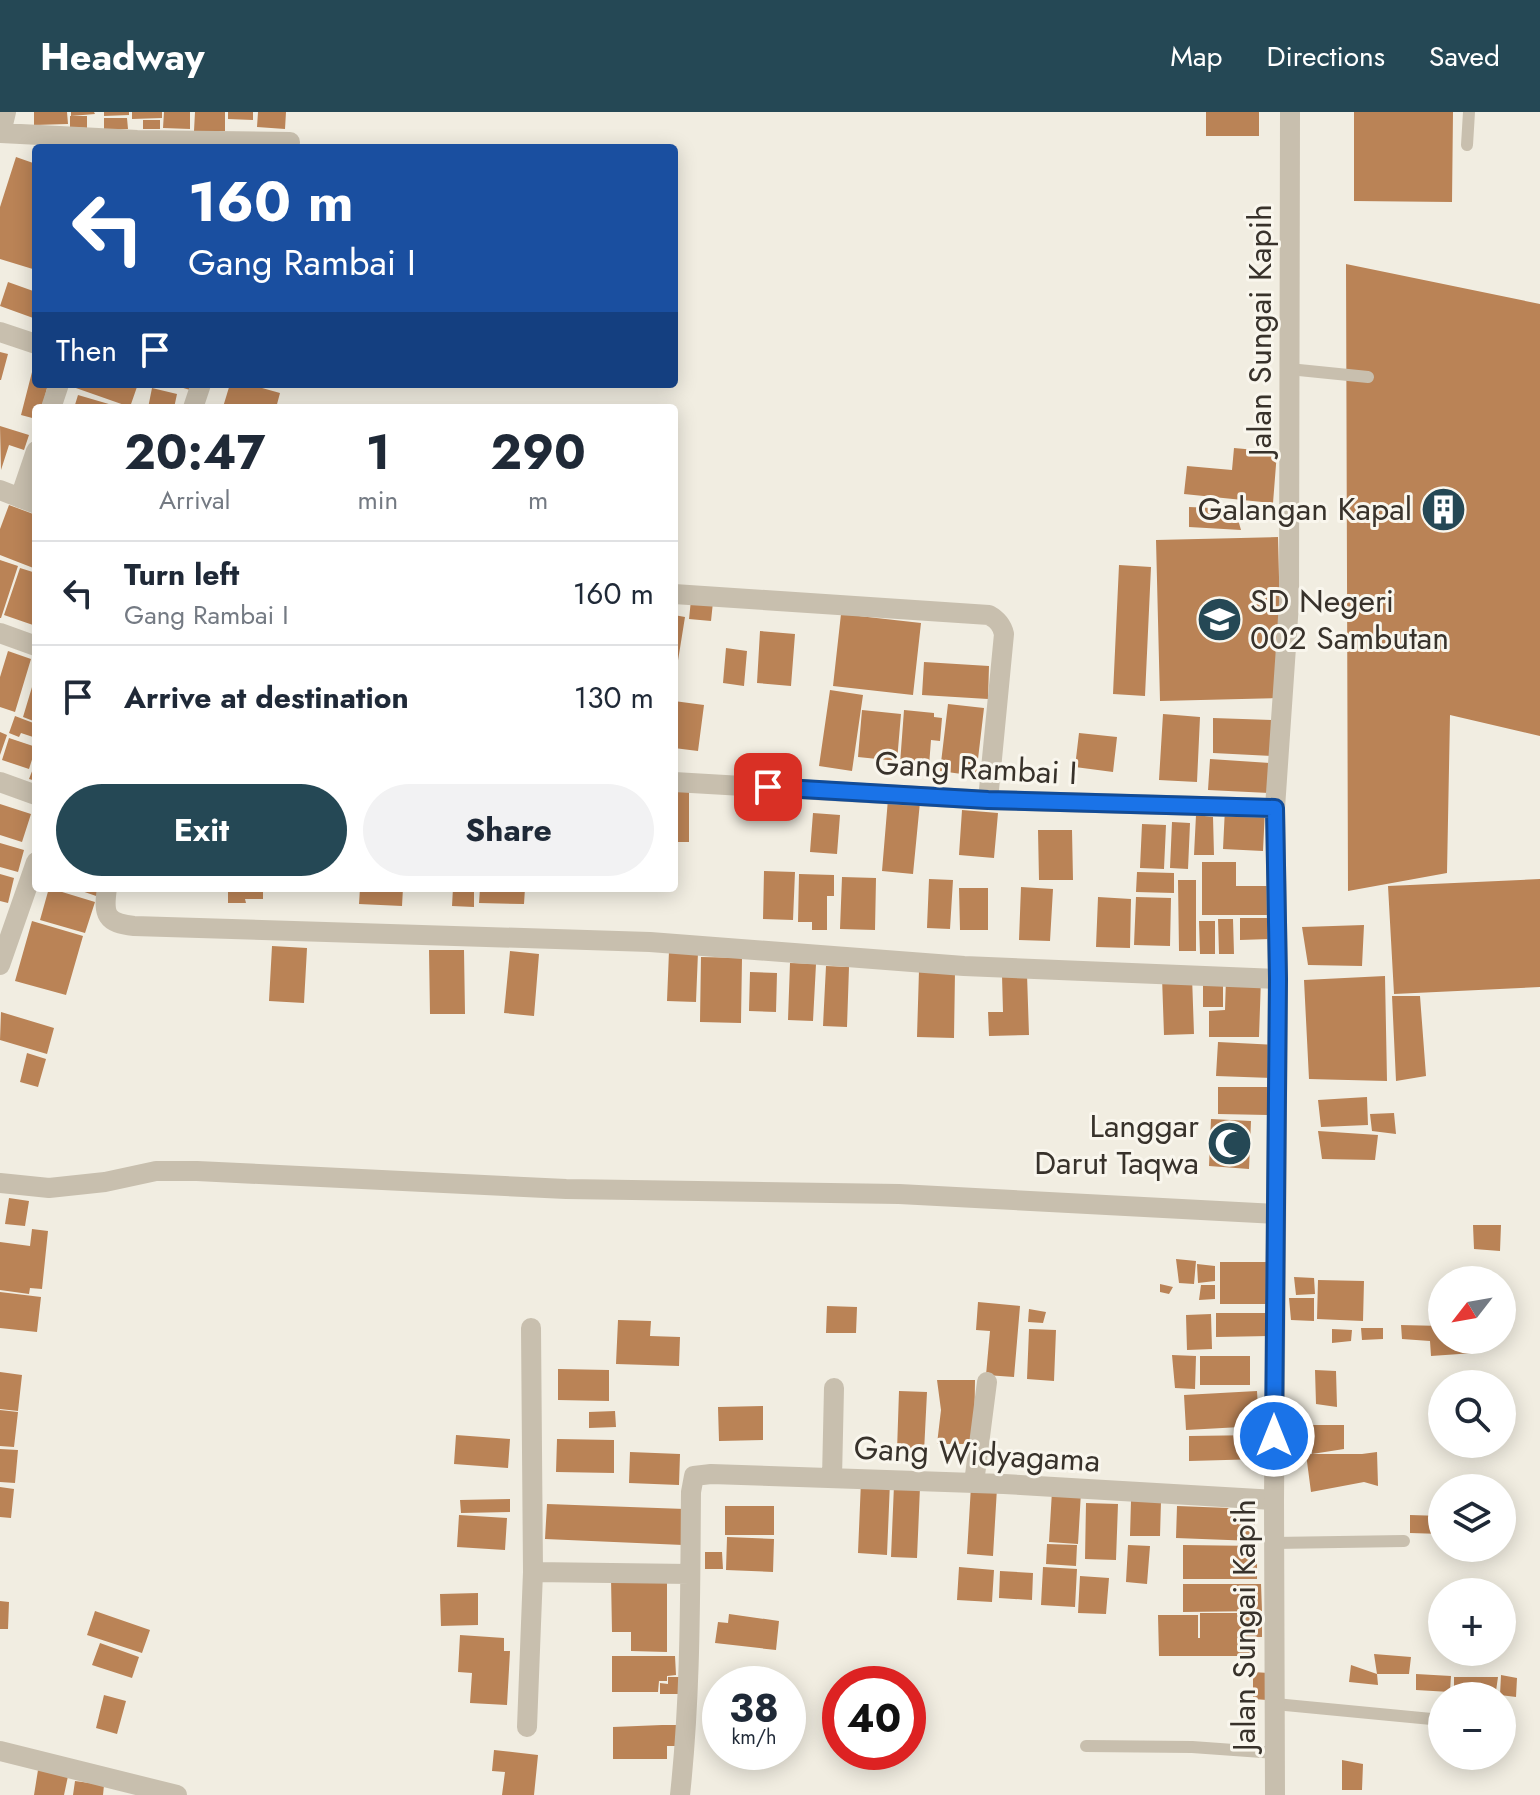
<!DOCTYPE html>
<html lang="en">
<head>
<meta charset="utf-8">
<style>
	:root { --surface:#fff; --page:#f2f2f3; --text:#1f2937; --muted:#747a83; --line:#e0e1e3; --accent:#254855 }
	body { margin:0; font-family:Jost,sans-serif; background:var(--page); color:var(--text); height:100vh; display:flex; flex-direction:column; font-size:30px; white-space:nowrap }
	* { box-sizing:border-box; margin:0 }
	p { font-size:26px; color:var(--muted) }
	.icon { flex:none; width:44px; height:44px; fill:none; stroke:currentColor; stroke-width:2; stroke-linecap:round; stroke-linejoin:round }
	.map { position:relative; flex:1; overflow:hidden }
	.drawer { position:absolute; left:32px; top:292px; width:646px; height:488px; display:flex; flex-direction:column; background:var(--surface); border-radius:8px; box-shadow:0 4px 20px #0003 }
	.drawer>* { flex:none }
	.banner { position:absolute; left:32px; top:32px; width:646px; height:244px; border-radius:8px; box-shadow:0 4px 20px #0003; background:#1a4fa0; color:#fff; overflow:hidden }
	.needle { width:52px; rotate:239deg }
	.buttons { position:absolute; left:1428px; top:1154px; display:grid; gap:16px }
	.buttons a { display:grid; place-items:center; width:88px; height:88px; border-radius:50%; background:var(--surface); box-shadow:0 4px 20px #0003; font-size:40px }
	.speed { position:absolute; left:702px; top:1554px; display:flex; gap:16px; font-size:40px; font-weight:700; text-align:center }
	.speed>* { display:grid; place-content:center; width:104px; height:104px; border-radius:50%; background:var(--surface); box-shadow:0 4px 20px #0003; line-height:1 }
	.speed small { font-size:20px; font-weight:400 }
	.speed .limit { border:12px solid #d22; background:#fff; color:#111 }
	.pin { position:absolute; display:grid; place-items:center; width:68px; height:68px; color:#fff; margin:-34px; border-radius:16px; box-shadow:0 4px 12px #0006 }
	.me { position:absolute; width:88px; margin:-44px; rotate:0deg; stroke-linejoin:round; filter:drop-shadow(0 0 6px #0008) }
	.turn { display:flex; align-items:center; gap:28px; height:168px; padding:0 24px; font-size:36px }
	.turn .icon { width:104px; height:104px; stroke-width:2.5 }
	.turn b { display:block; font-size:56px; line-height:68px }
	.then { display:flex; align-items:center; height:76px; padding:0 24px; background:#0003; gap:16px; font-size:30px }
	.eta { display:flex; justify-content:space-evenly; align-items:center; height:136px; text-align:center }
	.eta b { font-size:48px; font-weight:700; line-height:56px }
	.button { display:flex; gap:16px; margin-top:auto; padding:16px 24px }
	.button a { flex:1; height:92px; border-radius:48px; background:var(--accent); color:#fff; font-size:32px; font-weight:700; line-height:92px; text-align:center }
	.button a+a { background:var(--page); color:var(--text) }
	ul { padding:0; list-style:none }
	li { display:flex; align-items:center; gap:24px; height:104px; padding:0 24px; border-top:2px solid var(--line) }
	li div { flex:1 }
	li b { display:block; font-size:30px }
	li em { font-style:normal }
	header { display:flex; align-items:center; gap:48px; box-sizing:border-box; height:112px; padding:0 40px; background:var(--accent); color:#fff }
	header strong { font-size:38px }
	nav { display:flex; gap:44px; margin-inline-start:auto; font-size:28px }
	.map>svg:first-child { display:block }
	.building { fill:#ba8356 }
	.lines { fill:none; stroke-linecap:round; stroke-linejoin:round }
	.service { stroke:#c8bfae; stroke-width:12 }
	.minor { stroke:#c8bfae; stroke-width:20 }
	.tertiary { stroke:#c8bfae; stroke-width:20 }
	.route-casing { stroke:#114b97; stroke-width:20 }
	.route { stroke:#1a73e8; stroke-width:14 }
	.labels { text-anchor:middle; stroke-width:6; stroke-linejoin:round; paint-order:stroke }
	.street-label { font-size:32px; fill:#38322b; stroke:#f9f6ed }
	.poi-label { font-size:32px; fill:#38322b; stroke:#f9f6ed; text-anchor:end }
</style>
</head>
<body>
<header>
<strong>Headway</strong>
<nav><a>Map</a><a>Directions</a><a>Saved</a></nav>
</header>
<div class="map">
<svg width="1540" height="1683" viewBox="0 0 1540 1683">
	<rect width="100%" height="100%" fill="#f1ede1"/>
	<path class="building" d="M34,0H67L68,12L34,13Z
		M71,0H94L95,2L71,4Z
		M104,0H129V3L104,4Z
		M132,0H162V6L132,7Z
		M164,0H190V17L163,16Z
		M195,0H225V19H194Z
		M228,0H253V8L228,7Z
		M258,0H286L285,17L257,15Z
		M1206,0H1259V24H1206Z
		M1354,0H1453L1452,90L1354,89Z
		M70,4H87V16L70,15Z
		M104,6H127L128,17L104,18Z
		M143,8H160V17H143Z
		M16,45L36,52V158L0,147V95Z
		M1346,152L1540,192V624L1450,603L1447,761L1348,779Z
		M8,170L36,180V207L0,194Z
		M0,240L8,242L1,268H0Z
		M32,260L36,261V272H48L42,296H36V307L21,303Z
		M74,272H138L130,295L73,275Z
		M170,272H191L190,278Z
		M230,272H248L280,281L276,296L223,295Z
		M152,276L177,282L174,296H148Z
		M78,283L119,295L118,296H74Z
		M0,314L29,323L24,338L9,333L1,358Z
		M1234,336L1277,340L1273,391L1184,382L1187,354L1232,358Z
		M9,393L36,403V457L0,443V417Z
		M1189,395L1235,397L1241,418L1189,415Z
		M1278,425L1282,586L1160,589L1156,428Z
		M0,448L18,454L1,506H0Z
		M1119,453L1151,455L1145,584L1113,582Z
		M20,456L36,461V504L33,513L4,503Z
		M691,488L713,490L711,509L689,507Z
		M841,502L921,511L913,583L833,574Z
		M674,503L685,505L676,561L674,560Z
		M760,519L795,522L791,574L757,571Z
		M726,536L747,539L744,574L723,571Z
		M8,539L31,547L15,600L0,595V565Z
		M924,550L989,554L988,587L922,583Z
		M35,565H36V610L23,605Z
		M830,578L863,583L852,659L819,654Z
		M674,589L704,593L698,639L674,636Z
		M948,592L984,596L976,664L940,659Z
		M862,598L901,602L897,649L858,645Z
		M904,598L934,601V605L942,606L940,629L931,628L929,654L900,652Z
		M1163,602L1200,605L1197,670L1159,668Z
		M15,604L36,612V626L21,621L19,625L9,621Z
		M1213,606L1275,608L1274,644L1213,641Z
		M0,620L7,623L0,643Z
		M1079,621L1117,625L1113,660L1075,655Z
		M9,626L36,635L29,657L2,648Z
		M1210,647L1270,651L1269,681L1208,678Z
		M36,649V669L29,667Z
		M674,676L689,677V730H674Z
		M888,687L920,690L913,762L882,759Z
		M0,692L31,702L22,730L0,723Z
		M1225,696L1265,698L1263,739L1223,737Z
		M962,698L998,701L994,746L959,743Z
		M813,701L840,703L837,742L810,740Z
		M1196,703L1213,705L1214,743H1194Z
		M1172,710L1190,711L1188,757L1170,756Z
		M1142,712L1166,713L1164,757L1140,756Z
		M1038,718H1072L1073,768H1039Z
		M0,731L24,738L18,760L0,755Z
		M1202,750H1236V774H1270V803H1202Z
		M764,759L795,760L793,808L763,807Z
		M1137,760L1174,761V781L1136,780Z
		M0,762L14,766L8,791L0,789Z
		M799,762L834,763V784H827V818H812V810H798Z
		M842,765L876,766L875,818L840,817Z
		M929,767L953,768L950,817L927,816Z
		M1540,767V875L1394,882L1388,774Z
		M1178,768H1196V839H1179Z
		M1021,775L1053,777L1050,829L1019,828Z
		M49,776L95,790L85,821L40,808Z
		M73,776H101L99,785Z
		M228,776H263V787H245L246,791H228Z
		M360,776H403L402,794L359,792Z
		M453,776H474V795L452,794Z
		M480,776H525L524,792L479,791Z
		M959,776H988V818H960Z
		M1098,785L1131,787L1130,836L1096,835Z
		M1136,785L1171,786L1170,834L1134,833Z
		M1240,806H1270V827L1240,828Z
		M1218,807H1233L1234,842H1219Z
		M32,809L83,824L66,883L15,869Z
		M1199,809H1215V842H1200Z
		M1364,813L1362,854L1308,853L1302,815Z
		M272,834L307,836L304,891L269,889Z
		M429,838H464L465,902H430Z
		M510,839L539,842L534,904L504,901Z
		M669,839L698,840L696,890L667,889Z
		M701,845L742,846L741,911L700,910Z
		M790,851L816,852L813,909L788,908Z
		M826,854L849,855L847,915L823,914Z
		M919,858L955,859L954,926L917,925Z
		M750,860L777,861L776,900L749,899Z
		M1027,862L1029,923L989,924L988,900H1003L1002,863Z
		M1192,864L1194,922L1164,923L1162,865Z
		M1385,864L1387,969L1309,967L1304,868Z
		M1203,865H1223V895H1203Z
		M1226,866H1261L1259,925H1209V899L1225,898Z
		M1392,884H1420L1426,964L1396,969Z
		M1,900L54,916L47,942L0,928Z
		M1218,930L1275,933L1274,966L1216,964Z
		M27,941L46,947L38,975L20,970Z
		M1218,975H1268V1003L1218,1002Z
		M1367,985L1368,1013L1321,1015L1318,988Z
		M1394,1001L1396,1022L1372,1019L1370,1002Z
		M1211,1007L1251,1009L1249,1057L1209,1054Z
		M1318,1019L1378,1023L1375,1048L1322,1047Z
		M9,1086L29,1089L25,1114L5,1112Z
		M1473,1113H1501L1500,1139L1474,1137Z
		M32,1117L48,1119L42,1177L30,1176L29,1182L0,1178V1130L30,1134Z
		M1176,1147L1196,1149L1194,1172L1179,1171Z
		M1220,1150H1266V1192H1220Z
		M1197,1152L1215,1154V1169L1198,1171Z
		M1294,1165L1314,1166L1315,1182L1296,1183Z
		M1318,1168L1364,1169L1363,1209L1317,1207Z
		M1160,1172L1173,1175L1169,1182L1160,1180Z
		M1201,1173H1215V1187L1199,1188Z
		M0,1180L41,1185L37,1220L0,1216Z
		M1289,1186H1314V1209L1291,1208Z
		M978,1190L1020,1194L1014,1265L986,1263L990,1219L976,1218Z
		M827,1194L857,1195L856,1221H826Z
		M1029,1197L1046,1200L1043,1211L1028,1210Z
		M1216,1201H1269V1224L1216,1225Z
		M1211,1202L1212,1237L1187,1238L1186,1203Z
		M618,1208L651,1209L650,1224L680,1225L679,1254L616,1252Z
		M1401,1213L1442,1214V1228L1473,1229L1474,1241L1431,1244L1430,1229L1402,1227Z
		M1361,1216H1383V1227L1362,1228Z
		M1029,1217L1056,1218L1054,1269L1027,1267Z
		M1332,1217L1352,1218L1351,1229L1332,1231Z
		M1172,1243L1196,1244L1195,1277L1175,1276Z
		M1200,1244H1250V1273H1200Z
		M558,1257L609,1258V1289L558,1288Z
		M1315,1258L1336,1259L1337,1295L1316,1292Z
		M0,1260L22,1263L18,1299L0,1297Z
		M937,1268H975L974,1332H937L941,1298Z
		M899,1279L927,1280L924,1340L897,1339Z
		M1257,1279L1259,1314L1186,1318L1184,1283Z
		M763,1294V1328L719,1329L718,1295Z
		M0,1298L18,1300L14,1335L0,1334Z
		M615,1299L616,1315L589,1316V1300Z
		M1313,1313H1344V1337L1312,1342Z
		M456,1323L510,1327L508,1356L454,1352Z
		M1261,1323L1262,1347L1189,1349V1324Z
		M557,1327L614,1328V1361L556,1360Z
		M0,1337L18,1338L15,1371L0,1370Z
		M630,1340L680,1342L679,1373L629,1371Z
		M1377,1340L1378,1374L1364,1370L1311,1380L1306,1342H1362Z
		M861,1369L890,1370L887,1443L858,1441Z
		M894,1373L920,1375L917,1446L891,1445Z
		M971,1374L997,1376L993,1444L967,1442Z
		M0,1375L14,1377L11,1406L0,1405Z
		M1052,1379L1081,1380L1078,1432L1049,1430Z
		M510,1387V1400L461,1401L460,1388Z
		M1131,1389H1161L1160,1424H1130Z
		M1086,1391L1118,1392L1116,1448L1085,1447Z
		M547,1392L685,1397L683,1433L545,1427Z
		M725,1394H774V1423H725Z
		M1177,1394L1255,1397L1254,1429L1176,1426Z
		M459,1403L507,1406L505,1438L457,1435Z
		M1410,1403L1442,1404V1422L1410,1421Z
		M727,1425L774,1427L773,1460L726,1458Z
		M1047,1432L1077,1433L1076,1454L1046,1452Z
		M1128,1433L1150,1434L1147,1472L1126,1470Z
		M1183,1433L1257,1434V1467H1183Z
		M705,1440H722L723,1457H705Z
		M959,1455L994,1458L992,1490L957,1488Z
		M1043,1455L1077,1457L1075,1495L1041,1493Z
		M1000,1459L1033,1461L1032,1488L999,1486Z
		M1080,1464L1109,1466L1106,1502L1078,1501Z
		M611,1466L667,1467V1540L631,1539V1520H612Z
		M1183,1472H1261L1262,1499L1183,1500Z
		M478,1481V1513L441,1514L440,1482Z
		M0,1489L9,1490L8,1517H0Z
		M95,1499L150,1518L142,1541L87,1523Z
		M1200,1501H1262V1525H1255V1544H1159L1158,1503H1198V1526H1200Z
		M729,1502L779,1509L776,1538L715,1531L718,1510L728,1511Z
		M460,1523L504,1526V1539H510L507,1593L470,1591L472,1561L458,1560Z
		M100,1531L139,1545L132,1566L92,1553Z
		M1374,1542L1411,1545L1409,1562H1377L1378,1573L1349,1570L1351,1553L1377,1562Z
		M612,1544H675L676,1563L667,1564V1569H659L658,1580H612Z
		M1253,1560L1269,1561L1267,1588L1253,1587Z
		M1416,1562L1451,1564L1450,1580L1416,1578Z
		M1501,1563L1517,1566L1516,1585L1500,1583Z
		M668,1565H682V1582H660V1571L668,1572Z
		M1454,1565H1498L1496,1579L1454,1580Z
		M104,1583L126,1589L117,1622L96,1616Z
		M662,1613H676V1634H667V1647H613V1615Z
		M494,1638L538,1643L534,1683H502L505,1660L492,1659Z
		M1342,1648L1363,1652L1362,1678H1342Z
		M38,1658L68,1664L64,1683H34Z
		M75,1669L104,1673L103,1683H73Z"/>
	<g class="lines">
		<path class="service" d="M1467,33L1469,0
			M1289,257L1368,265
			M1274,1431L1404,1429
			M1275,1592L1442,1608
			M1086,1634L1192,1635L1275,1641"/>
		<path class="minor" d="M6,0L1,21L137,28L290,30L288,36
			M0,220L36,232
			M51,296L59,272
			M193,296L201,272
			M0,378L36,392
			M20,386L36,339
			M674,482L989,503C998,508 1002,513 1004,522L988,688
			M0,521L36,534
			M0,670L36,683
			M674,670L988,688L1275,696
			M107,776C103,803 106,811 134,814L650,830L964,854L1278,867
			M0,853L36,750
			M0,1071L49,1076L105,1070L156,1059H197L566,1077L899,1082L1276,1102
			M832,1366L834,1276
			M974,1371L987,1270
			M533,1460L690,1462
			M527,1615L533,1460L531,1216
			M0,1639L177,1683
			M680,1683C691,1582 690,1481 691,1380L694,1364L711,1362L1004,1372L1274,1388"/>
		<path class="tertiary" d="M1275,1683L1274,1388L1278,867L1275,696L1289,491L1290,0"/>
	</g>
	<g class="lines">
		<defs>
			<path id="route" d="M768,675L988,688L1275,696L1278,867L1274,1324"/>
		</defs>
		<use href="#route" class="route-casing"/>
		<use href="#route" class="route"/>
	</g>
	<defs>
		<symbol id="building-disc" viewBox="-11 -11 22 22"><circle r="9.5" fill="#254855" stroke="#f9f6ed"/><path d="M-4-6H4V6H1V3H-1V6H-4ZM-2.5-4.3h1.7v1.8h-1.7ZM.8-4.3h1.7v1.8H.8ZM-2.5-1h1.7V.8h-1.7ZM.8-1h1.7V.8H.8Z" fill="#fff"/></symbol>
		<symbol id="school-disc" viewBox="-11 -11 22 22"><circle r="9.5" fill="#254855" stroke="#f9f6ed"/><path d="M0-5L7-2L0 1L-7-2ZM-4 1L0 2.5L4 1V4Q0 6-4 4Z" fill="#fff"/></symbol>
		<symbol id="mosque-disc" viewBox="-11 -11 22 22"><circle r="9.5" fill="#254855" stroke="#f9f6ed"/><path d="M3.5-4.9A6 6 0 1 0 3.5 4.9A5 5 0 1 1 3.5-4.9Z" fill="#fff"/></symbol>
	</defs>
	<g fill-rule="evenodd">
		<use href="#building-disc" x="1418" y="372" width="51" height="51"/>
		<use href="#school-disc" x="1194" y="482" width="51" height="51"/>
		<use href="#mosque-disc" x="1204" y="1006" width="51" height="51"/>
	</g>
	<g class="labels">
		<g class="street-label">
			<text transform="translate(1260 218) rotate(-90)" y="11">Jalan Sungai Kapih</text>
			<text transform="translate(976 656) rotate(3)" y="11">Gang Rambai I</text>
			<text transform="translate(977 1342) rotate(3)" y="11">Gang Widyagama</text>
			<text transform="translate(1244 1513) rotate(-90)" y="11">Jalan Sungai Kapih</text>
		</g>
		<g class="poi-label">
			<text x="1412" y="408">Galangan Kapal</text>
			<text x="1250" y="500" text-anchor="start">SD Negeri<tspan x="1250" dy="37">002 Sambutan</tspan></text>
			<text x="1199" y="1025">Langgar<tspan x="1199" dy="37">Darut Taqwa</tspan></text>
		</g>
	</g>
</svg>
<div class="buttons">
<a><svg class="needle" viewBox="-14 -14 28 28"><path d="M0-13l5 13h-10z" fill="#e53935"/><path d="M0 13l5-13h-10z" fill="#747a83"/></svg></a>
<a><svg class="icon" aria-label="search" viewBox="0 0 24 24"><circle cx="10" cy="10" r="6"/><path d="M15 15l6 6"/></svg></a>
<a><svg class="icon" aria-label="layers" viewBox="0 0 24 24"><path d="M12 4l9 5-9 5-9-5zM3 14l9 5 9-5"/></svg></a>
<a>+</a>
<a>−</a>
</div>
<div class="speed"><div>38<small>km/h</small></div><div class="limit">40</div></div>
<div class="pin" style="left:768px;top:675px;background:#d93025"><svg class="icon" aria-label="arrive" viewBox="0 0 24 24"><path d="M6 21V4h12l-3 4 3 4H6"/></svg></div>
<svg class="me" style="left:1274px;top:1324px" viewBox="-20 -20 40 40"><circle r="17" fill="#1a73e8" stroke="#fff" stroke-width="3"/><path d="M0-11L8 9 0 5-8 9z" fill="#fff"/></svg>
<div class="banner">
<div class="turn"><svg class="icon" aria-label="left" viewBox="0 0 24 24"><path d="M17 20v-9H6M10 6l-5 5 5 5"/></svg><div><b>160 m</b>Gang Rambai I</div></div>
<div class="then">Then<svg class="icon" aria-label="arrive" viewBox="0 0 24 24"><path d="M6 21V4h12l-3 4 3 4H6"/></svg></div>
</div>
<section class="drawer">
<div class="eta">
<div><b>20:47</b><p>Arrival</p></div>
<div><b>1</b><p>min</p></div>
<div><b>290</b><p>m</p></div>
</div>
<ul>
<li><svg class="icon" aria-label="left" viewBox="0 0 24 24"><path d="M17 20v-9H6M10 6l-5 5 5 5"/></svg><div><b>Turn left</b><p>Gang Rambai I</p></div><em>160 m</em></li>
<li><svg class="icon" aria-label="arrive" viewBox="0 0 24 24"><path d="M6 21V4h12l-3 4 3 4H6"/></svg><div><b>Arrive at destination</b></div><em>130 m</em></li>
</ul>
<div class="button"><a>Exit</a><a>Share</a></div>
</section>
</div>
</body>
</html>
